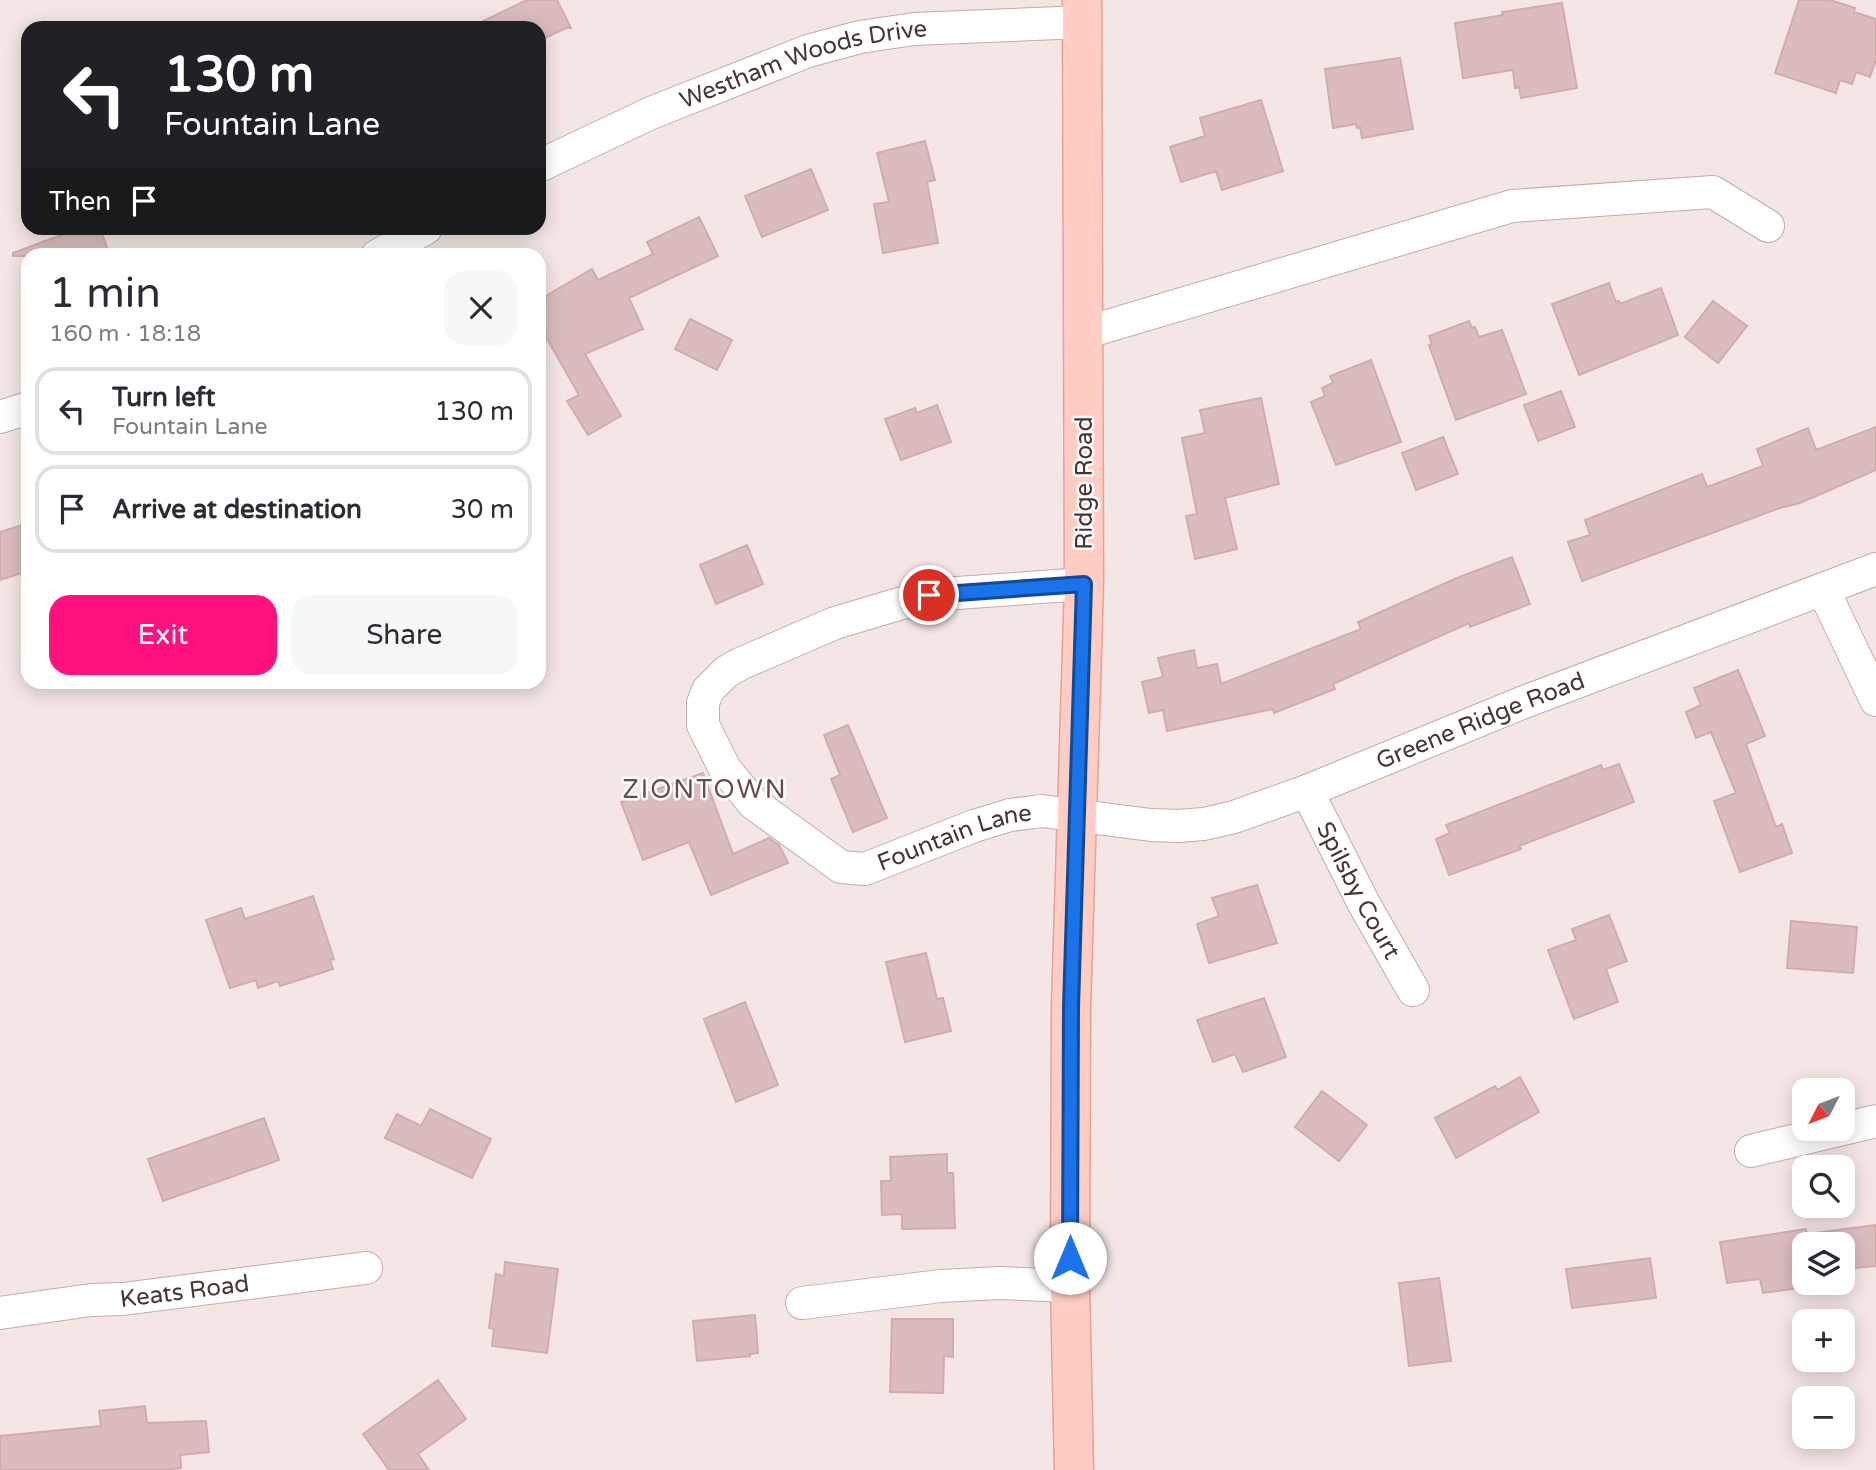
<!DOCTYPE html>
<html lang="en">
<head>
<meta charset="utf-8">
<style>
	:root { --surface:#fff; --page:#f7f7f7; --text:#2b2b33; --muted:#7c7c81; --line:#e1e1e2; --accent:#ff117e }
	body { margin:0; font-family:"Varela Round",sans-serif; background:var(--page); color:var(--text); height:100vh; display:flex; flex-direction:column; font-size:26px; white-space:nowrap }
	* { box-sizing:border-box; margin:0 }
	p { font-size:23px; color:var(--muted) }
	.icon { flex:none; width:38px; height:38px; fill:none; stroke:currentColor; stroke-width:2; stroke-linecap:round; stroke-linejoin:round }
	.map { position:relative; flex:1; overflow:hidden }
	.sheet { position:absolute; left:21px; top:248px; width:525px; height:441px; display:flex; flex-direction:column; background:var(--surface); border-radius:21px; box-shadow:0 4px 18px #0003 }
	.sheet>* { flex:none }
	.hud { position:absolute; left:21px; top:21px; width:525px; height:214px; border-radius:21px; box-shadow:0 4px 18px #0003; background:#202124; color:#fff; overflow:hidden }
	.needle { width:46px; rotate:228deg }
	.fabs { position:absolute; left:1792px; top:1078px; display:grid; gap:14px }
	.fabs a { display:grid; place-items:center; width:63px; height:63px; border-radius:14px; background:var(--surface); box-shadow:0 4px 18px #0003; font-size:35px }
	.pin { position:absolute; display:grid; place-items:center; width:60px; height:60px; color:#fff; margin:-30px; border:4px solid #fff; border-radius:50%; box-shadow:0 2px 7px #0007 }
	.me { position:absolute; width:77px; margin:-38px; rotate:0deg; stroke-linejoin:round; filter:drop-shadow(0 0 5px #0008) }
	.turn { display:flex; align-items:center; gap:24px; height:147px; padding:0 28px; font-size:32px }
	.turn .icon { width:91px; height:91px; stroke-width:2.5 }
	.turn b { display:block; font-size:49px; line-height:60px }
	.then { display:flex; align-items:center; height:66px; padding:0 28px; background:#0003; gap:14px; font-size:26px }
	.round { display:grid; place-items:center; flex:none; width:74px; height:74px; border-radius:21px; background:var(--page) }
	.headline { display:flex; align-items:center; justify-content:space-between; height:119px; padding:0 28px }
	h1 { font-size:42px; font-weight:600; line-height:52px }
	.primary-button { display:flex; gap:14px; margin-top:auto; padding:14px 28px }
	.primary-button a { flex:1; height:80px; border-radius:21px; background:var(--accent); color:#fff; font-size:28px; font-weight:600; line-height:80px; text-align:center }
	.primary-button a+a { background:var(--page); color:var(--text) }
	ul { padding:0; list-style:none }
	li { display:flex; align-items:center; gap:21px; height:88px; margin:0 14px 10px; padding:0 14px; border:4px solid var(--line); border-radius:21px }
	li div { flex:1 }
	li b { display:block; font-size:26px }
	li em { font-style:normal }
	.map>svg:first-child { display:block }
	.building { fill:#dabcbc; stroke:#d2acac; stroke-width:2 }
	.lines { fill:none; stroke-linecap:round; stroke-linejoin:round }
	.street-casing { stroke:#c3abaa; stroke-width:34 }
	.secondary-casing { stroke:#e5a298; stroke-width:41 }
	.street { stroke:#fff; stroke-width:32 }
	.secondary { stroke:#ffcdc4; stroke-width:38 }
	.route-casing { stroke:#114b97; stroke-width:18 }
	.route { stroke:#1a73e8; stroke-width:12 }
	.labels { text-anchor:middle; stroke-width:5; stroke-linejoin:round; paint-order:stroke }
	.street-label { font-size:24px; fill:#473434; stroke:#fff }
	.neighbourhood-label { font-size:26px; letter-spacing:2px; fill:#6b4a4a; stroke:#fff }
</style>
</head>
<body>
<div class="map">
<svg width="1876" height="1470" viewBox="0 0 1876 1470">
	<rect width="100%" height="100%" fill="#f4e6e5"/>
	<path class="building" d="M527,0H557L571,28H566L539,41V28H469Z
		M1799,0H1830L1855,8L1854,12L1876,19V59L1870,77L1856,72L1852,84L1840,80L1836,93L1775,73Z
		M1562,3L1577,88L1521,98L1519,87L1515,88L1513,70L1463,78L1455,23L1503,15L1502,12Z
		M1400,58L1413,129L1362,138L1360,127L1357,128L1356,124L1333,128L1325,69Z
		M1261,100L1283,171L1222,190L1216,171L1181,182L1170,147L1205,136L1200,118Z
		M925,141L935,180L927,182L938,243L883,253L874,204L889,202L877,153Z
		M811,169L828,210L762,237L745,196Z
		M699,217L718,256L629,298L643,329L585,354L621,416L588,435L567,401L579,395L539,325V300L592,269L598,280L653,254L647,242Z
		M80,228H100L110,256H13V253Z
		M1609,283L1616,302L1619,301L1620,304L1661,288L1678,335L1579,375L1552,304Z
		M1713,301L1747,326L1718,363L1685,337Z
		M690,319L732,340L717,370L675,349Z
		M1469,321L1472,328L1475,327L1479,337L1502,330L1526,394L1456,420L1429,345L1432,344L1429,336Z
		M1371,360L1401,442L1336,465L1311,402L1325,396L1322,388L1333,383L1330,376Z
		M1561,391L1575,427L1538,441L1524,405Z
		M1261,398L1279,484L1225,498L1237,549L1195,559L1186,516L1197,514L1182,438L1205,433L1200,410Z
		M937,405L951,442L901,460L885,419L915,408L917,413Z
		M1876,427V470L1800,503L1780,508L1582,581L1568,542L1590,535L1585,520L1702,474L1707,487L1763,466L1757,449L1808,428L1816,450Z
		M1443,437L1458,474L1416,490L1402,453Z
		M28,523V571L0,580V532Z
		M747,545L763,584L716,604L700,565Z
		M1512,557L1530,604L1470,627L1469,623L1333,684L1335,689L1274,713L1273,709L1167,731L1163,710L1149,713L1142,682L1163,677L1158,658L1194,650L1197,668L1217,664L1221,684L1361,629L1358,622L1457,578Z
		M1738,670L1765,736L1746,744L1776,827L1782,824L1792,853L1740,872L1714,801L1736,793L1711,732L1696,738L1686,712L1701,705L1694,688Z
		M848,725L887,818L853,832L831,779L840,775L824,735Z
		M1619,764L1634,802L1519,846L1521,849L1449,875L1436,839L1450,833L1446,825L1601,765L1603,770Z
		M703,773L733,854L769,838L779,845L788,863L711,895L689,842L643,860L621,802Z
		M1257,885L1277,943L1209,963L1197,924L1219,916L1212,898Z
		M313,896L334,959L330,960L333,969L280,986L278,981L258,988L256,980L230,988L206,920L241,908L245,919Z
		M1609,915L1627,961L1606,969L1618,1002L1574,1019L1548,950L1576,940L1572,929Z
		M1791,921L1857,927L1853,973L1787,968Z
		M926,953L937,999L943,998L951,1031L905,1042L886,962Z
		M1264,998L1286,1057L1243,1072L1235,1054L1213,1062L1197,1020Z
		M745,1002L778,1085L736,1102L704,1019Z
		M1520,1077L1539,1112L1456,1158L1435,1118L1495,1086L1497,1090Z
		M1322,1091L1367,1125L1339,1161L1295,1127Z
		M430,1109L491,1139L472,1178L385,1138L397,1114L421,1126Z
		M264,1118L279,1160L163,1201L148,1159Z
		M947,1154V1173H953L955,1228L902,1229V1214L882,1215L881,1181H891L890,1157Z
		M1876,1225V1266L1843,1269V1244H1804V1283H1836L1763,1293L1760,1279L1727,1283L1720,1242L1806,1229L1807,1234Z
		M1650,1258L1656,1298L1572,1308L1566,1269Z
		M505,1262L558,1269L547,1353L492,1346L494,1329L489,1328L496,1274L504,1276Z
		M1439,1278L1451,1361L1409,1366L1399,1283Z
		M755,1315L758,1353L750,1354V1356L697,1361L693,1321Z
		M892,1319H953V1357L944,1356L943,1393L890,1392Z
		M438,1380L466,1419L418,1454L429,1470H389L363,1434Z
		M145,1406L147,1423L206,1421L209,1452L180,1455L181,1468L163,1470H0V1436L101,1426L99,1411Z"/>
	<g class="lines">
		<defs>
			<g id="street">
				<path id="s1" d="M539,166L651,113L808,51L860,37L914,29L1083,22"/>
				<path d="M377,256L426,228"/>
				<path d="M1084,333L1512,206L1713,192L1768,226"/>
				<path d="M0,417L28,408"/>
				<path id="s2" d="M1084,584L929,595L835,623L740,664L726,672L708,690L703,703V725L725,769L753,803L841,867L865,869L974,826L1010,815L1042,811L1151,825L1178,826L1204,824L1234,817L1307,791L1524,702L1876,569"/>
				<path d="M1823,589L1876,700"/>
				<path id="s3" d="M1307,791L1364,904L1413,990"/>
				<path d="M1751,1151L1876,1121"/>
				<path d="M802,1303L941,1286L999,1283L1070,1286"/>
				<path id="s4" d="M0,1313L91,1300L123,1299L366,1268"/>
			</g>
			<path id="secondary" d="M1074,1470L1070,1286L1071,1007L1084,584L1082,0"/>
		</defs>
		<use href="#street" class="street-casing"/>
		<use href="#secondary" class="secondary-casing"/>
		<use href="#street" class="street"/>
		<use href="#secondary" class="secondary"/>
	</g>
	<g class="lines">
		<defs>
			<path id="route" d="M929,595L1084,584L1071,1007L1070,1258"/>
		</defs>
		<use href="#route" class="route-casing"/>
		<use href="#route" class="route"/>
	</g>
	<g class="labels">
		<g class="street-label">
			<text dy="8" stroke="none"><textPath href="#s1" startOffset="285">Westham Woods Drive</textPath></text>
			<text transform="translate(1084 483) rotate(-90)" y="8">Ridge Road</text>
			<text dy="8" stroke="none"><textPath href="#s2" startOffset="1306">Greene Ridge Road</textPath></text>
			<text dy="8" stroke="none"><textPath href="#s2" startOffset="756">Fountain Lane</textPath></text>
			<text dy="8" stroke="none"><textPath href="#s3" startOffset="112">Spilsby Court</textPath></text>
			<text dy="8" stroke="none"><textPath href="#s4" startOffset="186">Keats Road</textPath></text>
		</g>
		<g class="neighbourhood-label">
			<text x="705" y="798">ZIONTOWN</text>
		</g>
	</g>
</svg>
<div class="fabs">
<a><svg class="needle" viewBox="-14 -14 28 28"><path d="M0-13l5 13h-10z" fill="#e53935"/><path d="M0 13l5-13h-10z" fill="#7c7c81"/></svg></a>
<a><svg class="icon" aria-label="search" viewBox="0 0 24 24"><circle cx="10" cy="10" r="6"/><path d="M15 15l6 6"/></svg></a>
<a><svg class="icon" aria-label="layers" viewBox="0 0 24 24"><path d="M12 4l9 5-9 5-9-5zM3 14l9 5 9-5"/></svg></a>
<a>+</a>
<a>−</a>
</div>
<div class="pin" style="left:929px;top:595px;background:#d93025"><svg class="icon" aria-label="arrive" viewBox="0 0 24 24"><path d="M6 21V4h12l-3 4 3 4H6"/></svg></div>
<svg class="me" style="left:1070px;top:1258px" viewBox="-20 -20 40 40"><circle r="19" fill="#fff"/><path d="M0-13L10 11 0 6-10 11z" fill="#1a73e8"/></svg>
<div class="hud">
<div class="turn"><svg class="icon" aria-label="left" viewBox="0 0 24 24"><path d="M17 20v-9H6M10 6l-5 5 5 5"/></svg><div><b>130 m</b>Fountain Lane</div></div>
<div class="then">Then<svg class="icon" aria-label="arrive" viewBox="0 0 24 24"><path d="M6 21V4h12l-3 4 3 4H6"/></svg></div>
</div>
<section class="sheet">
<div class="headline"><div><h1>1 min</h1><p>160 m · 18:18</p></div><a class="round"><svg class="icon" aria-label="close" viewBox="0 0 24 24"><path d="M6 6l12 12M18 6L6 18"/></svg></a></div>
<ul>
<li><svg class="icon" aria-label="left" viewBox="0 0 24 24"><path d="M17 20v-9H6M10 6l-5 5 5 5"/></svg><div><b>Turn left</b><p>Fountain Lane</p></div><em>130 m</em></li>
<li><svg class="icon" aria-label="arrive" viewBox="0 0 24 24"><path d="M6 21V4h12l-3 4 3 4H6"/></svg><div><b>Arrive at destination</b></div><em>30 m</em></li>
</ul>
<div class="primary-button"><a>Exit</a><a>Share</a></div>
</section>
</div>
</body>
</html>
